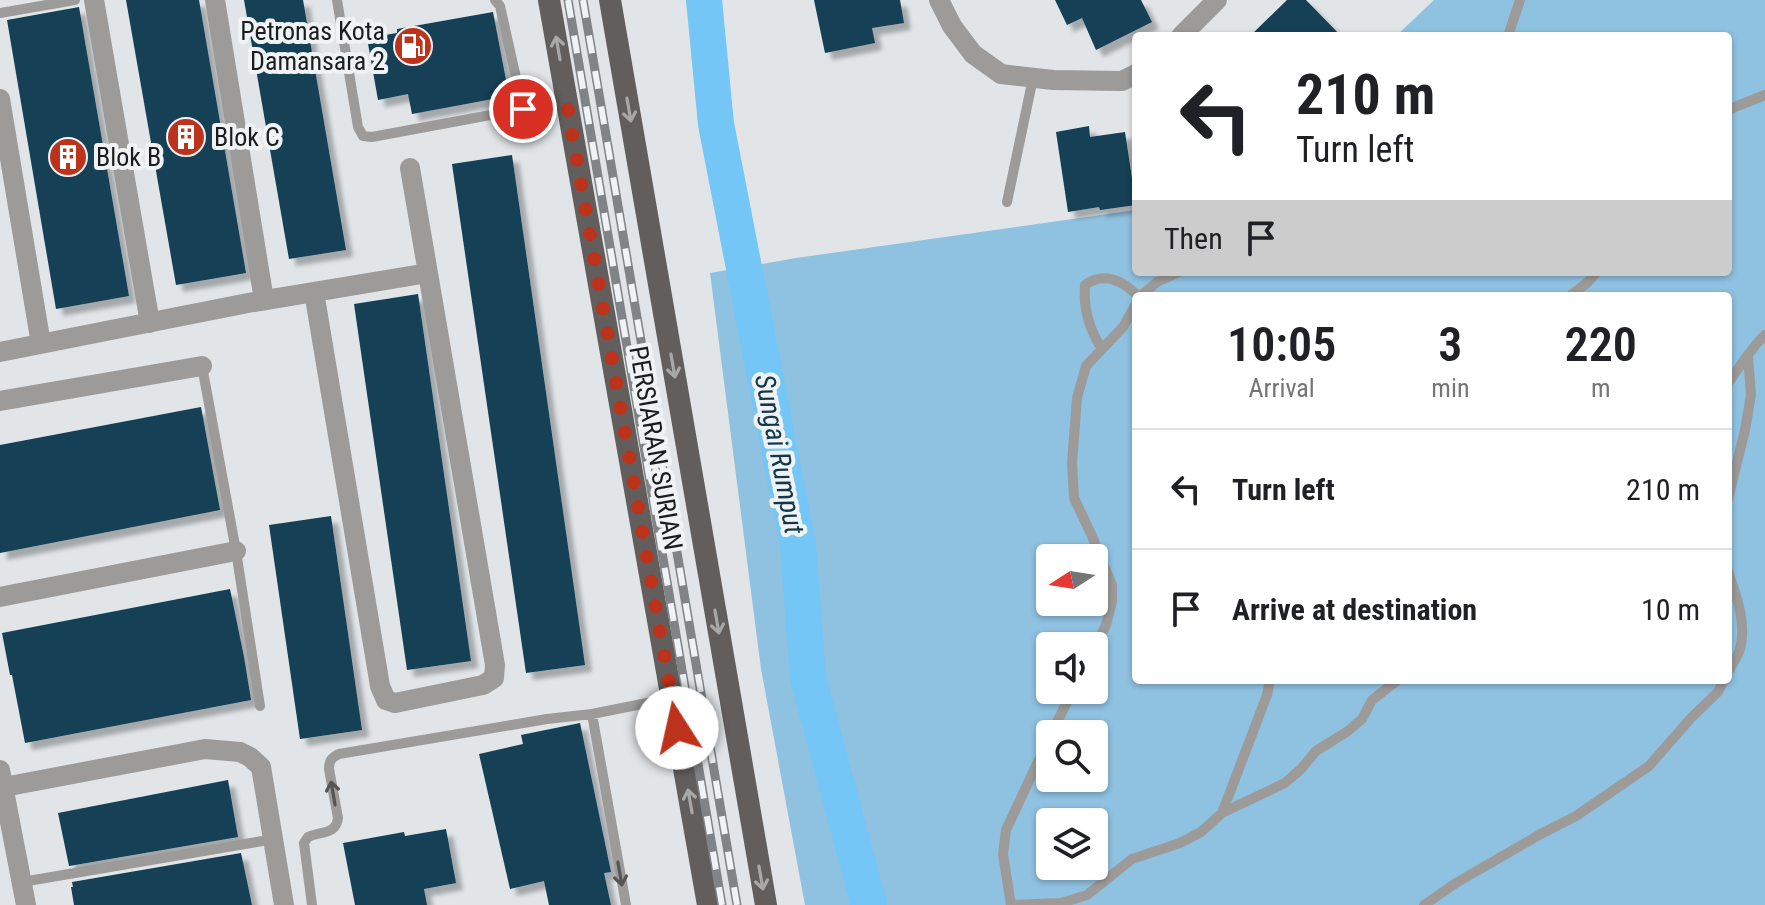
<!DOCTYPE html>
<html lang="en">
<head>
<meta charset="utf-8">
<style>
	:root { --surface:#fff; --page:#f6f6f6; --text:#202124; --muted:#757577; --line:#e0e0e0 }
	body { margin:0; font-family:"Roboto Condensed",sans-serif; background:var(--page); color:var(--text); height:100vh; display:flex; flex-direction:column; font-size:30px; white-space:nowrap }
	* { box-sizing:border-box; margin:0 }
	p { font-size:26px; color:var(--muted) }
	.icon { flex:none; width:44px; height:44px; fill:none; stroke:currentColor; stroke-width:2; stroke-linecap:round; stroke-linejoin:round }
	.map { position:relative; flex:1; overflow:hidden }
	.side { position:absolute; left:1132px; top:292px; width:600px; height:392px; display:flex; flex-direction:column; background:var(--surface); border-radius:8px; box-shadow:0 2px 6px #0004 }
	.side>* { flex:none }
	.top-card { position:absolute; left:1132px; top:32px; width:600px; height:244px; border-radius:8px; box-shadow:0 2px 6px #0004; background:#fff; color:var(--text); overflow:hidden }
	.needle { width:52px; rotate:258deg }
	.buttons { position:absolute; left:1036px; top:544px; display:grid; gap:16px }
	.buttons a { display:grid; place-items:center; width:72px; height:72px; border-radius:8px; background:var(--surface); box-shadow:0 2px 6px #0004; font-size:40px }
	.pin { position:absolute; display:grid; place-items:center; width:68px; height:68px; color:#fff; margin:-34px; border:4px solid #fff; border-radius:50%; box-shadow:0 2px 8px #0007 }
	.me { position:absolute; width:88px; margin:-44px; rotate:350deg; stroke-linejoin:round; filter:drop-shadow(0 0 6px #0008) }
	.turn { display:flex; align-items:center; gap:28px; height:168px; padding:0 32px; font-size:36px }
	.turn .icon { width:104px; height:104px; stroke-width:2.5 }
	.turn b { display:block; font-size:56px; line-height:68px }
	.then { display:flex; align-items:center; height:76px; padding:0 32px; background:#0003; gap:16px; font-size:30px }
	.eta { display:flex; justify-content:space-evenly; align-items:center; height:136px; text-align:center }
	.eta b { font-size:48px; font-weight:600; line-height:56px }
	ul { padding:0; list-style:none }
	li { display:flex; align-items:center; gap:24px; height:120px; padding:0 32px; border-top:2px solid var(--line) }
	li div { flex:1 }
	li b { display:block; font-size:30px }
	li em { font-style:normal }
	.map>svg:first-child { display:block }
	.green { fill:#8fc1e1; fill-rule:evenodd }
	.lines { fill:none; stroke-linecap:round; stroke-linejoin:round }
	.river { stroke:#74c6f7; stroke-width:36 }
	.building { fill:#123f57; filter:url(#shadow) }
	.service { stroke:#9d9b9a; stroke-width:10 }
	.minor { stroke:#9d9b9a; stroke-width:20 }
	.primary { stroke:#625e5d; stroke-width:22 }
	.rail-casing { stroke:#818486; stroke-width:9 }
	.rail { stroke:#eff3f5; stroke-width:6; stroke-dasharray:18; stroke-linecap:butt }
	.oneway { stroke:#a8a8a9 }
	.oneway2 { stroke:#565555 }
	.route { stroke:#bd321a; stroke-width:14; stroke-dasharray:0 25.2 }
	.labels { text-anchor:middle; stroke-width:8; stroke-linejoin:round; paint-order:stroke }
	.poi-label { font-size:26px; fill:#1b1c1d; stroke:#eff3f5; text-anchor:start }
	.street-label { font-size:26px; fill:#1b1c1d; stroke:#eff3f5 }
	.water-label { font-size:28px; font-style:italic; fill:#12364a; stroke:#eff3f5 }
</style>
</head>
<body>
<div class="map">
<svg width="1765" height="905" viewBox="0 0 1765 905">
	<defs>
		<filter id="shadow"><feDropShadow dx="7" dy="7" stdDeviation="2" flood-color="#0004"/></filter>
	</defs>
	<rect width="100%" height="100%" fill="#e1e5e8"/>
	<path class="green" d="M1434,0H1765V905H805L761,669L710,273L796,258L1136,210V272H1728V36H1396ZM1136,296H1728V680H1136ZM1050,558H1094V602H1050ZM1050,646H1094V690H1050ZM1050,734H1094V778H1050ZM1050,822H1094V866H1050Z"/>
	<g class="lines">
		<path class="river" d="M704,0L716,124L798,545L808,678L869,905"/>
	</g>
	<path class="building" d="M126,0H199L246,273L176,285Z
		M244,0H303L346,250L289,259Z
		M814,0H900L904,23L872,28L875,43L825,53Z
		M1055,0H1141L1152,22L1096,50L1082,18L1067,25Z
		M1287,0H1306L1341,36H1250Z
		M79,7L129,296L56,309L7,20Z
		M493,12L509,96L412,114L408,94L378,100L367,38L397,33V29Z
		M1089,126L1090,137L1125,132L1136,205L1100,210L1099,207L1068,212L1056,132Z
		M512,155L585,665L526,673L452,164Z
		M418,294L471,661L407,670L354,304Z
		M201,407L220,510L0,553V445Z
		M331,516L362,730L300,739L269,525Z
		M230,589L244,657L251,700L25,743L12,675H10L2,633Z
		M580,723L611,872L604,873L611,905H549L544,881L510,889L479,754L523,744L521,735Z
		M228,780L238,837L69,866L58,813Z
		M446,829L456,883L424,889L427,905H355L343,843L404,832L405,836Z
		M241,853L252,905H74L71,887H73L72,882Z"/>
	<g class="lines">
		<path class="service" d="M337,0L358,127L363,136L372,137L523,109L567,104
			M495,0L500,6L523,109
			M0,13L75,0
			M1508,36L1520,0
			M1728,111L1735,107L1765,95
			M1007,202L1033,78
			M1141,296L1157,282L1179,272
			M1570,296L1588,282L1597,272
			M1102,349C1089,329 1083,308 1085,285C1105,271 1123,281 1138,296
			M202,366L236,551L260,706
			M1728,383C1739,368 1752,347 1765,335
			M1728,499L1745,430L1751,395L1748,357
			M1728,571C1736,595 1747,623 1740,649C1738,656 1732,665 1728,672
			M1094,649L1106,625L1112,601V585L1092,536L1074,498L1072,463L1077,398L1086,366L1123,327L1136,304
			M592,714L626,905
			M1051,734L1073,690
			M1222,813L1285,783L1301,769L1316,751L1348,731L1362,719L1372,700L1398,680
			M22,882L274,839
			M312,905L304,843L308,837C321,831 336,835 338,818L329,769C329,761 331,758 339,754L547,719L592,714L672,698
			M1011,905L1061,903L1087,895L1132,859L1180,843L1201,832L1222,813L1267,695L1270,680
			M1011,905L1003,854L1006,830L1050,736
			M1424,905L1456,883L1539,835L1576,816L1649,766L1691,718L1718,692L1724,680"/>
		<path class="minor" d="M94,0L150,323
			M215,0L264,300
			M939,0L952,26L973,54L1001,74L1053,80L1122,81L1136,74
			M1181,36L1217,0
			M0,99L41,344
			M314,292L380,686L386,700L395,703L483,685L494,678L495,665L410,168
			M0,352L248,303L428,273
			M0,401L202,366
			M0,597L236,551
			M0,770L26,905
			M4,787L205,749L240,752L250,757L261,767L284,905"/>
		<path class="primary" d="M549,0L708,905
			M610,0L766,905"/>
		<defs>
			<path id="rail" d="M568,0L722,905
				M583,0L737,905"/>
		</defs>
		<use href="#rail" class="rail-casing"/>
		<use href="#rail" class="rail"/>
	</g>
	<defs><path id="oneway-shaft" d="M-6 0H5M1.5-3L5.5 0L1.5 3" fill="none" stroke-width="1.6" stroke-linecap="round" stroke-linejoin="round" transform="scale(2)"/></defs>
	<g class="oneway">
		<use href="#oneway-shaft" transform="translate(558 48) rotate(-100)"/>
		<use href="#oneway-shaft" transform="translate(629 110) rotate(80)"/>
		<use href="#oneway-shaft" transform="translate(673 366) rotate(80)"/>
		<use href="#oneway-shaft" transform="translate(717 622) rotate(80)"/>
		<use href="#oneway-shaft" transform="translate(690 801) rotate(-100)"/>
		<use href="#oneway-shaft" transform="translate(761 878) rotate(80)"/>
	</g>
	<g class="oneway2">
		<use href="#oneway-shaft" transform="translate(333 793) rotate(-100)"/>
		<use href="#oneway-shaft" transform="translate(620 874) rotate(80)"/>
	</g>
	<g class="lines">
		<path class="route" d="M523,109L567,104L677,728"/>
	</g>
	<defs>
		<symbol id="fuel-disc" viewBox="-11 -11 22 22"><circle r="9.5" fill="#bd321a" stroke="#eff3f5"/><path d="M-5.5-6h7V0h2V4h1.3V-2.5L3-4.5l.8-.8L6-3V5H2.5V1h-1V6h-7ZM-4.2-4.7v3.2H.2V-4.7Z" fill="#fff"/></symbol>
		<symbol id="building-disc" viewBox="-11 -11 22 22"><circle r="9.5" fill="#bd321a" stroke="#eff3f5"/><path d="M-4-6H4V6H1V3H-1V6H-4ZM-2.5-4.3h1.7v1.8h-1.7ZM.8-4.3h1.7v1.8H.8ZM-2.5-1h1.7V.8h-1.7ZM.8-1h1.7V.8H.8Z" fill="#fff"/></symbol>
	</defs>
	<g fill-rule="evenodd">
		<use href="#fuel-disc" x="391" y="24" width="44" height="44"/>
		<use href="#building-disc" x="164" y="115" width="44" height="44"/>
		<use href="#building-disc" x="46" y="135" width="44" height="44"/>
	</g>
	<g class="labels">
		<g class="poi-label">
			<text x="385" y="40" text-anchor="end">Petronas Kota<tspan x="385" dy="30">Damansara 2</tspan></text>
			<text x="214" y="146">Blok C</text>
			<text x="96" y="166">Blok B</text>
		</g>
		<g class="street-label">
			<text transform="translate(656 448) rotate(80)" y="9">PERSIARAN SURIAN</text>
		</g>
		<g class="water-label">
			<text transform="translate(780 454) rotate(79)" y="10">Sungai Rumput</text>
		</g>
	</g>
</svg>
<div class="buttons">
<a><svg class="needle" viewBox="-14 -14 28 28"><path d="M0-13l5 13h-10z" fill="#e53935"/><path d="M0 13l5-13h-10z" fill="#757577"/></svg></a>
<a><svg class="icon" aria-label="sound" viewBox="0 0 24 24"><path d="M4 9h4l5-4v14l-5-4H4zM17 9q2 3 0 6"/></svg></a>
<a><svg class="icon" aria-label="search" viewBox="0 0 24 24"><circle cx="10" cy="10" r="6"/><path d="M15 15l6 6"/></svg></a>
<a><svg class="icon" aria-label="layers" viewBox="0 0 24 24"><path d="M12 4l9 5-9 5-9-5zM3 14l9 5 9-5"/></svg></a>
</div>
<div class="pin" style="left:523px;top:109px;background:#d93025"><svg class="icon" aria-label="arrive" viewBox="0 0 24 24"><path d="M6 21V4h12l-3 4 3 4H6"/></svg></div>
<svg class="me" style="left:677px;top:728px" viewBox="-20 -20 40 40"><circle r="19" fill="#fff"/><path d="M0-13L10 11 0 6-10 11z" fill="#bd321a"/></svg>
<div class="top-card">
<div class="turn"><svg class="icon" aria-label="left" viewBox="0 0 24 24"><path d="M17 20v-9H6M10 6l-5 5 5 5"/></svg><div><b>210 m</b>Turn left</div></div>
<div class="then">Then<svg class="icon" aria-label="arrive" viewBox="0 0 24 24"><path d="M6 21V4h12l-3 4 3 4H6"/></svg></div>
</div>
<section class="side">
<div class="eta">
<div><b>10:05</b><p>Arrival</p></div>
<div><b>3</b><p>min</p></div>
<div><b>220</b><p>m</p></div>
</div>
<ul>
<li><svg class="icon" aria-label="left" viewBox="0 0 24 24"><path d="M17 20v-9H6M10 6l-5 5 5 5"/></svg><div><b>Turn left</b></div><em>210 m</em></li>
<li><svg class="icon" aria-label="arrive" viewBox="0 0 24 24"><path d="M6 21V4h12l-3 4 3 4H6"/></svg><div><b>Arrive at destination</b></div><em>10 m</em></li>
</ul>
</section>
</div>
</body>
</html>
